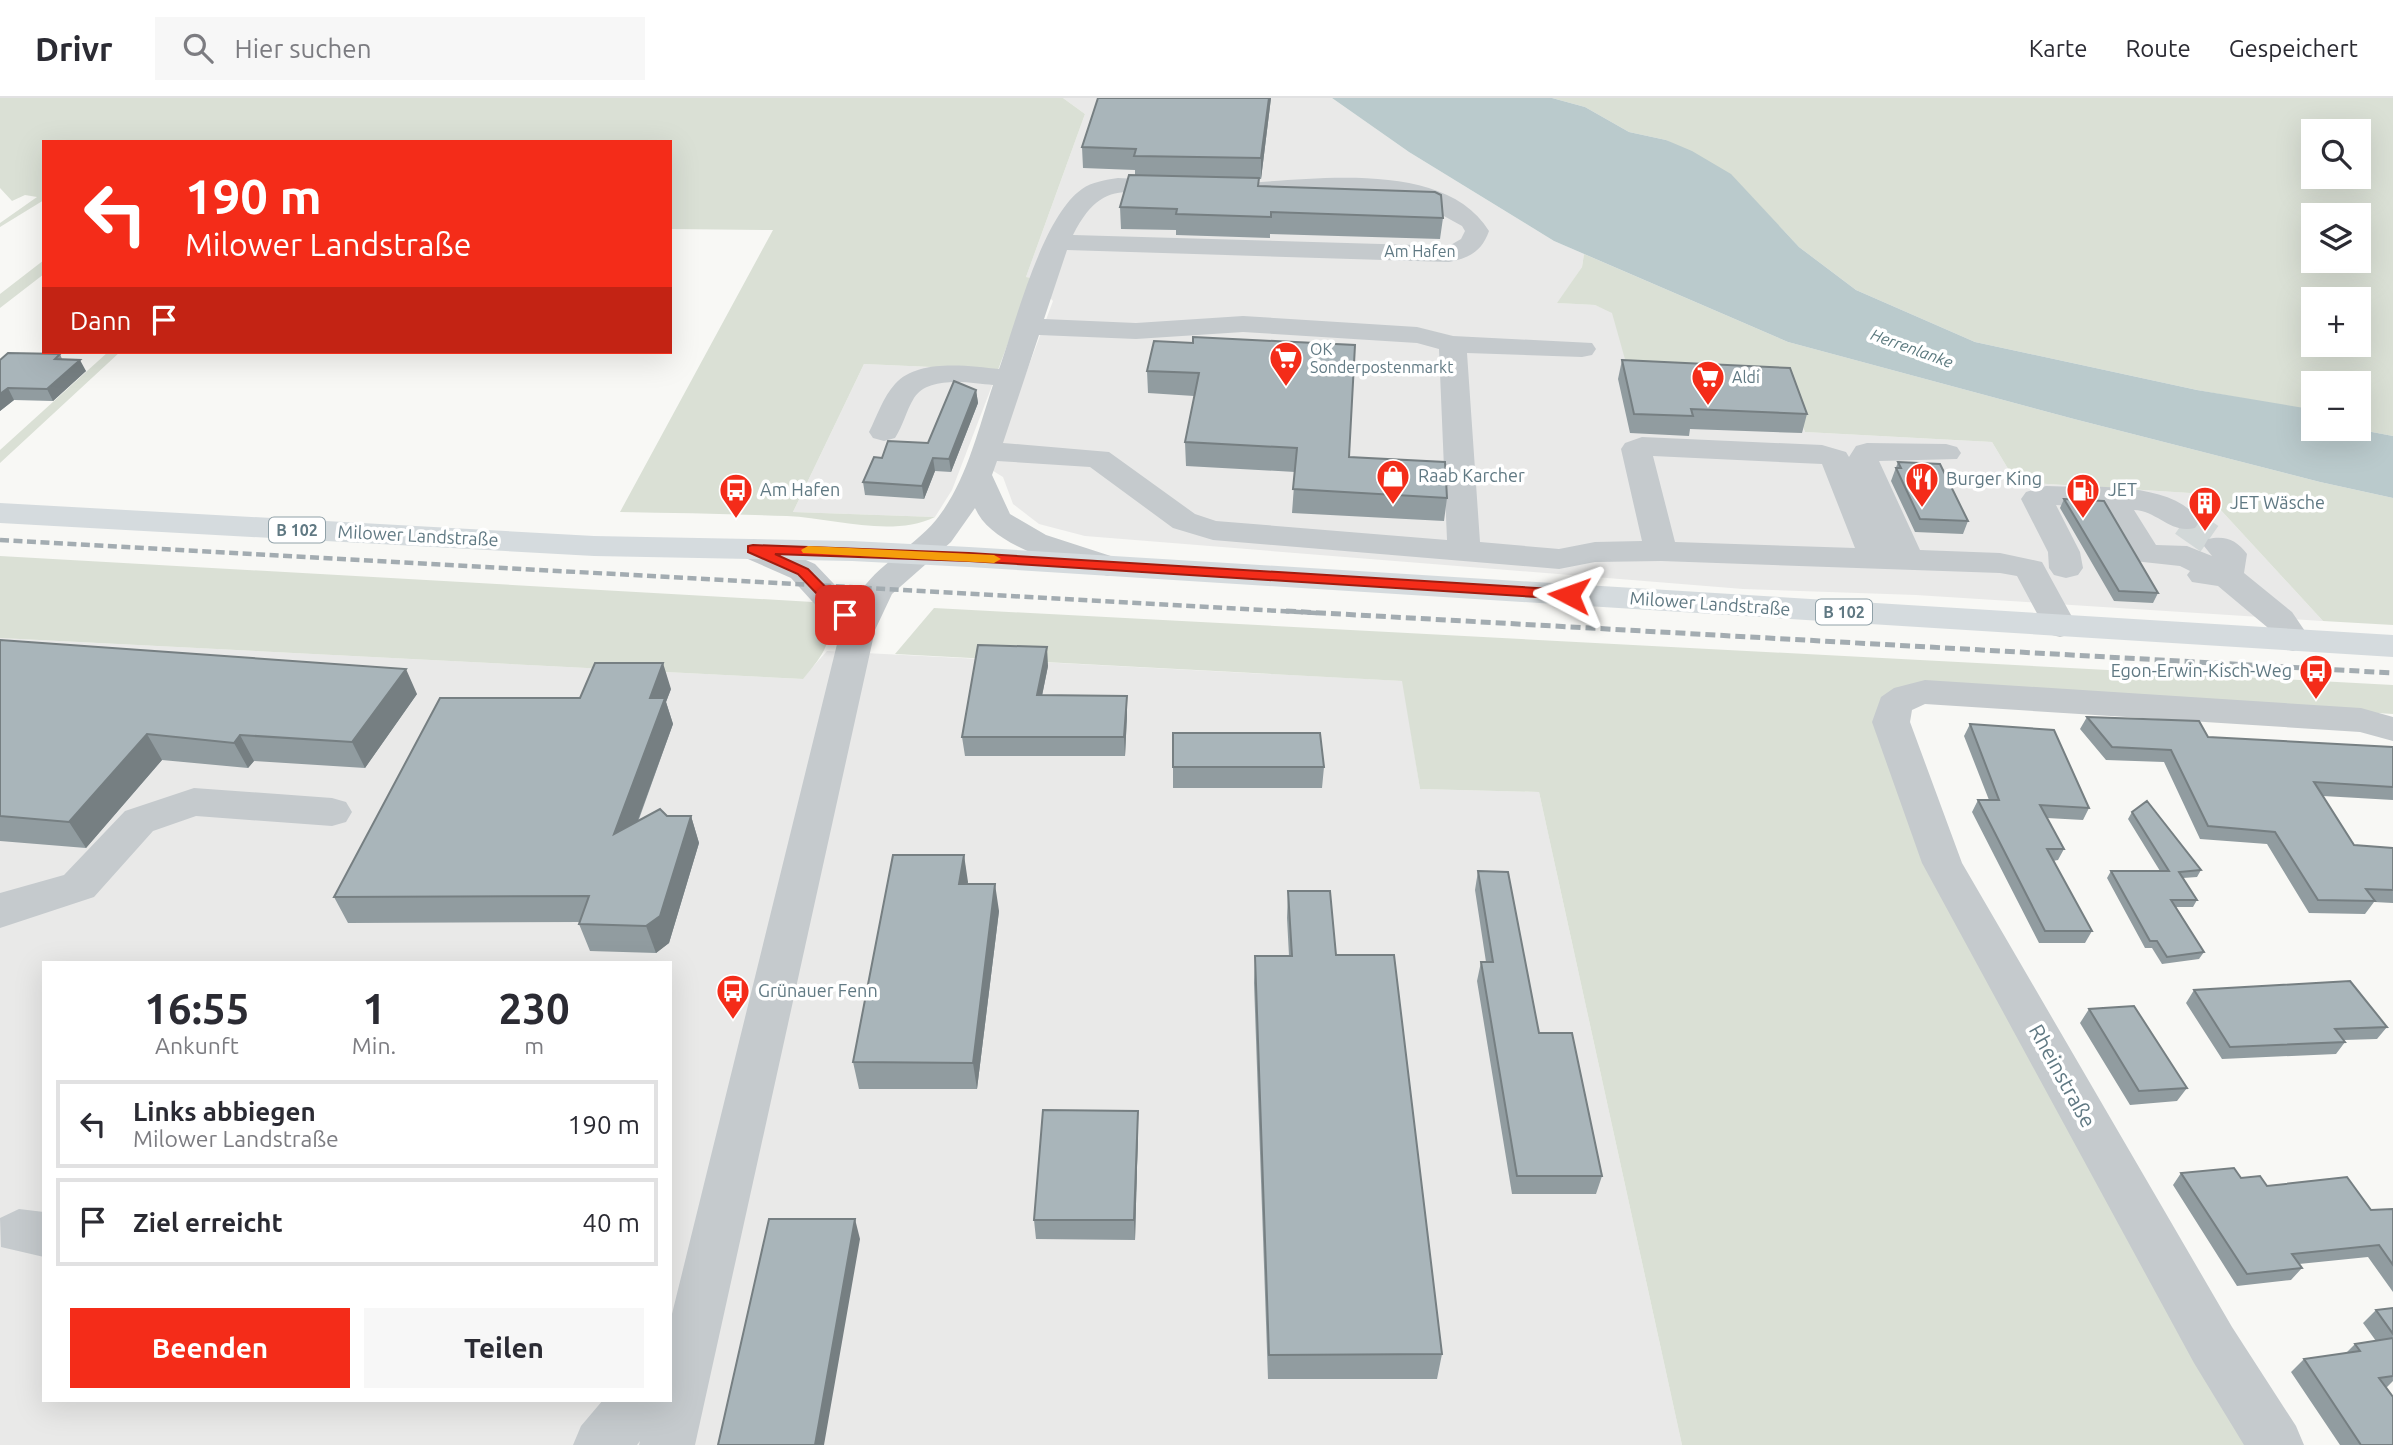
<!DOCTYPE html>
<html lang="de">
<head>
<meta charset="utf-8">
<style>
	:root { --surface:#fff; --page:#f7f7f7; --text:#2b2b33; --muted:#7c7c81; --line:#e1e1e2; --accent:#f42c19 }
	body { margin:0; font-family:Ubuntu,sans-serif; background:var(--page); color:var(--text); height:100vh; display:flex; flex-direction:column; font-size:26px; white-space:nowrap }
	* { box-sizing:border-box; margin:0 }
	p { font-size:23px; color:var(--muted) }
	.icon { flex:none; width:38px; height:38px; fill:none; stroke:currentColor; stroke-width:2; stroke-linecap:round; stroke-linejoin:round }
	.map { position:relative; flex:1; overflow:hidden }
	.details { position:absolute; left:42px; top:863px; width:630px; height:441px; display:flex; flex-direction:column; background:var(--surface); border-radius:0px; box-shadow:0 7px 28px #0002 }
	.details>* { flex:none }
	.guide { position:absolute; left:42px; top:42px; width:630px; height:214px; border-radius:0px; box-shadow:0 7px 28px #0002; background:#f42c19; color:#fff; overflow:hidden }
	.buttons { position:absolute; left:2301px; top:21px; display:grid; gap:14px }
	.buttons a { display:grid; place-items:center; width:70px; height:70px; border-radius:0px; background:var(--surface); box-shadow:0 7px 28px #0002; font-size:35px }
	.pin { position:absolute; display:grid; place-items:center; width:60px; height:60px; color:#fff; margin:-30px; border-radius:14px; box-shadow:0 4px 10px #0006 }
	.me { position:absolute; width:77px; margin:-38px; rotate:274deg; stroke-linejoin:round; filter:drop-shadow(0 0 5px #0008) }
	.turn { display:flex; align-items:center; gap:24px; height:147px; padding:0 28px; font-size:32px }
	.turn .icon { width:91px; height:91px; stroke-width:2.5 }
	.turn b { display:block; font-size:49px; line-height:60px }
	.then { display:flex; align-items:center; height:66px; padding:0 28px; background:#0003; gap:14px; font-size:26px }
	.eta { display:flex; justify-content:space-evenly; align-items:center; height:119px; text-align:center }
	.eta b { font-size:42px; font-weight:700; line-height:49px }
	.primary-button { display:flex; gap:14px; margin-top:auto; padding:14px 28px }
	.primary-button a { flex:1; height:80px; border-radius:0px; background:var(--accent); color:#fff; font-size:28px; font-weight:700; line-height:80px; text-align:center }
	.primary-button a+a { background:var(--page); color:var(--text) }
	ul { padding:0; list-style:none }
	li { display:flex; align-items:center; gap:21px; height:88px; margin:0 14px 10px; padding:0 14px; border:4px solid var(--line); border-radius:0px }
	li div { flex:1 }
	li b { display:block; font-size:26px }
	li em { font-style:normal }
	header { display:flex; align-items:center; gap:42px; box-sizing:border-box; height:98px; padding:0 35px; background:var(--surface); border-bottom:2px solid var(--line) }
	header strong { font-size:33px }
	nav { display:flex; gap:38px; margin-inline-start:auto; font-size:24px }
	.search { width:490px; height:63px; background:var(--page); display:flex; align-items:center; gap:18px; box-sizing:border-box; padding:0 24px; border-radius:0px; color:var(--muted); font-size:26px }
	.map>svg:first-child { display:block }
	.built { fill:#e9e9e8; fill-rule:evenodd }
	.green { fill:#dae0d5; fill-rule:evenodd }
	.water { fill:#bacacc }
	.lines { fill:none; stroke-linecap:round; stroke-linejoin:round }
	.minor-tunnel { stroke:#d2d8d8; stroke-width:31; stroke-dasharray:31 15; stroke-linecap:butt }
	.minor { fill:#c5cacd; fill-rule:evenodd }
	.major { fill:#d5dbde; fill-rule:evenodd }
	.rail-far1 { stroke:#a3acb1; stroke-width:4.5; stroke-dasharray:9 4.5; stroke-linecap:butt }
	.rail { stroke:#a3acb1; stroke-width:5; stroke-dasharray:10 5; stroke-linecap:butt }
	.wall { fill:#919ca0 }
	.shaded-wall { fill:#767f82 }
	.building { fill:#a9b5ba; stroke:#767f82; stroke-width:2 }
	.route { fill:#f42c19; stroke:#9f1d10; stroke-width:2 }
	.slow { fill:#f59e0b }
	.labels { text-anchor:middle; stroke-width:7; stroke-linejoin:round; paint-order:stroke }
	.far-street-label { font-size:16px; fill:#607983; stroke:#fff }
	.far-water-label { font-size:16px; font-style:italic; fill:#5a787d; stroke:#fff }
	.far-poi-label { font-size:16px; fill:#607983; stroke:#fff; text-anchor:start }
	.shield { fill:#fff; stroke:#90a1a8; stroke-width:2 }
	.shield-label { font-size:16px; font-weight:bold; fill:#607983 }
	.poi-label { font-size:18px; fill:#607983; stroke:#fff; text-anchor:start }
	.street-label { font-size:18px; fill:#607983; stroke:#fff }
	.near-street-label { font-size:21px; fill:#607983; stroke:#fff }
</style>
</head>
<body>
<header>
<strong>Drivr</strong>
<div class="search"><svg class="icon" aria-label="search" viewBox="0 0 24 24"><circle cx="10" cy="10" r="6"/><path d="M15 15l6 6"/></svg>Hier suchen</div>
<nav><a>Karte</a><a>Route</a><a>Gespeichert</a></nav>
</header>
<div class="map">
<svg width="2393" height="1347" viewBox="0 0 2393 1347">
	<rect width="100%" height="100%" fill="#f8f8f5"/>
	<path class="built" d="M1063,0H1332L1409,54L1554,143L1584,156L1582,169L1558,205L1595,207L1783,278L1805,334L1992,344L2016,384L2206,396L2323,523L1916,497L1743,491L1085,438L1039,426L1013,406L1003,379L990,371L1053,203L1032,180L1026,179L1085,16Z
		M864,266L998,272L952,392L935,419L793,414Z
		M0,540L802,581L827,553L1403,583L1420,691L1539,694L1682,1347H0ZM44,864H670V1302H44Z"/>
	<path class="green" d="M0,0H1063L1085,16L1026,179L1032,180L998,272L864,266L793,414L935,419C891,440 834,420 787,418C731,416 676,415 620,414L773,132L670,131V44H44V102L0,129V125L37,99L25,97L12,103L0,90Z
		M1552,0H2393V338L2356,331H2359V285H2314L2313,313L2197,292L1975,244L1856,192L1799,149L1731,77L1666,42L1629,34L1585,9ZM2314,33H2359V79H2314ZM2314,117H2359V163H2314ZM2314,201H2359V247H2314Z
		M1584,156L1788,244L2074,321L2320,384L2393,400V527L2323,523L2206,396L2016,384L1992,344L1805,334L1783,278L1628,272L1612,215L1595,207L1557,205L1582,169Z
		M44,162V176L0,210V196Z
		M108,254H120L0,365V352Z
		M0,458L813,504C845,531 823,557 803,581L0,540Z
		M934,510L2393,587V616L1929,587L1881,623L2261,1347H1682L1539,694L1420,691L1402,583L895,556Z"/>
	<path class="water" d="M1332,0H1552L1585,9L1629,34L1666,42L1692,53L1731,76L1799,149L1856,192L1975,244L2197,292L2310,311L2313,313L2314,331H2356L2393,338V400L2320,384L2074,321L1788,244L1554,143L1409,54Z"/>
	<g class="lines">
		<path class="minor-tunnel" d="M2184,423L2220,448"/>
		<path class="minor" d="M1118,80L1178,83L1186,85L1190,90L1186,95L1178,97C1125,94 1101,82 1073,137L1449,148L1461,141L1465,133L1462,128L1406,97L1336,94L1245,99L1237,97L1233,92L1237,87L1245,85C1316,81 1446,62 1489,133C1482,153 1470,160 1449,164L1067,152L1044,221L1136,225L1243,218L1417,229L1453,238L1592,245L1596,251L1592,257L1582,259L1467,255L1480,444L1559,451L1595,444L1642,443L1621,351L1625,345L1642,339L1822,347L1846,354L1849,359L1856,348L1867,345L1946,346L1957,349L1961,355L1957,361L1879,363L1920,452L2000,455L2042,464L2077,528L2072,536L2060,539L2048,536L2017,478L2000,475L1661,463L1595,464L1559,471L1213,442L1173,430L1090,369L997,363L992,377L1010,416L1046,437L1120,461L1125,468L1120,475L1108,478C1068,468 992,450 975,410L951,444L892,496L875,532L695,1347H639L640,1343L637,1347H573L581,1328L603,1302H670V1224L840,534L791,480L741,458L737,451L741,444L753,441L765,444L815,466L853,506C871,469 910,453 936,422C966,385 978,332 993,287C971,285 929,277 914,300C906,313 903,328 895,340L884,343L873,340L869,334C877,318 883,299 895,286C918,260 969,268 999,271C1016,224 1042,119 1082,91C1092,84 1105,82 1118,80ZM1243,234L1417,245L1439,251L1447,442L1216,423L1195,416L1109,354L1003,345L1039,237L1136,241ZM1653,358L1822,366L1855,450L1675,444Z
			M2046,388C2091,390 2172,382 2200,423L2195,430C2170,436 2158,413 2134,412L2156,447L2187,448L2212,458L2204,448L2208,441C2225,437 2237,442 2247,456L2244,475L2292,514L2311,542L2305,550L2293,553L2281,550L2267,529L2218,488L2192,484L2187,477L2190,473L2180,468L2134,463L2101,410L2056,407L2080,454L2083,470L2078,477L2066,480L2054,477L2049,470L2048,454L2021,401L2026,394Z
			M1925,582L2361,610L2393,619V643L2360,634L1925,606L1912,612L1910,624L1962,765L2232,1229L2296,1328L2304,1347H2244L2194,1265L1922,765L1872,624L1881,599L1894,590Z
			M194,690L332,700L346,704L352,714L346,724L332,728L196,718L153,733L94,799L0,830V795L64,777L125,713Z
			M19,1111L44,1114V1159L1,1149L0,1120Z"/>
		<path class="major" d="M0,405L594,438L852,443L969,449L2393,537V559L969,469L852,463L594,458L0,425Z"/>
		<path class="rail-far1" d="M0,442L1317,515"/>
		<path class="rail" d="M1286,513L2393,575"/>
	</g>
	<path class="wall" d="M1098,0H1271L1261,81H1259V88L1443,120L1440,141L1270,136V140L1176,137V132L1121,131L1120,109L1135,78V72L1083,70L1082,49Z
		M1154,243L1349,359L1447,400L1444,423L1292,415L1295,374L1186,368L1185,344L1194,298L1148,295L1147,273Z
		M60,256L62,261L86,273L53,303L14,302L0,313V262Z
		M1622,262L1807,316L1802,335L1690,331L1689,338L1630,335L1618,281Z
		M976,292L978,305L951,374L935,373L924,401L865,397L863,384L882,360L928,345Z
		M1898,364L1968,423L1963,436L1915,434L1891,383Z
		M2064,401L2158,495L2153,505L2114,503L2060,410Z
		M0,542L417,596L365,670L254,663L248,670L162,662L86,750L0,743Z
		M1048,568L1042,598L1127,617L1125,658H965L962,639Z
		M671,591L666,604L673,626L638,724L667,718H691L699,745L669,845L656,855L590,853L579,826L580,824L348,825L334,799Z
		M2087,619L2208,639L2393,649V702L2323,698L2354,747L2393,750V805L2374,804L2365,816L2309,815L2267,746L2200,741L2164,664L2106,662L2080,631Z
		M1970,626L2089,710L2083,722L2047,720L2064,751L2058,762L2053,763L2092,833L2085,845H2039L1972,714L1978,702H1989L1964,638Z
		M1173,635L1324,669L1322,690H1173Z
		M2132,714L2201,772L2197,779L2183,780L2197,802L2193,809H2176L2204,854L2199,861L2162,866L2152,850H2145L2107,780L2111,773H2160L2128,721Z
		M964,757L967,786L999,813L977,991H859L853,964Z
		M1478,773L1539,935L1602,1078L1596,1096H1512L1477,883L1481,864H1486L1475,792Z
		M1288,793L1336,857L1442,1256L1437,1281H1268L1254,885L1255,858H1289L1287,820Z
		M2194,892L2387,929L2377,941L2344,942L2345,944L2336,956L2222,961L2186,905Z
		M2089,911L2187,990L2177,1003L2130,1007L2080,925Z
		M1138,1013V1033L1135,1142L1036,1141L1034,1122Z
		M2181,1075L2241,1080L2267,1088L2371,1112L2393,1111V1194L2368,1159L2299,1166L2302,1170L2291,1182L2237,1188L2173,1087Z
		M2393,1210V1283L2386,1290L2393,1347H2340L2291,1274L2304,1261L2346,1255L2355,1246L2376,1243L2363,1225L2376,1212Z"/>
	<path class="shaded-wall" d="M1269,0H1271L1261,81V60Z
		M80,262L86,273L53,303L47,291Z
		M8,290L14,302L0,313V296Z
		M976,292L978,305L951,374L949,361Z
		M933,360L935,373L924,401L922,388Z
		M1047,549L1048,568L1038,617L1037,597Z
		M663,565L671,591L666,604L673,626L623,763L614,736L650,600Z
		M406,571L417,596L365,670L352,644Z
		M1127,598V617L1125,658L1124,639Z
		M147,636L162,662L86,750L69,724Z
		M240,637L254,663L248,670L234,645Z
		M691,718L699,745L669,845L656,855L646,828Z
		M964,757L968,784L963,813L959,786Z
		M995,786L999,813L977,991L973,965Z
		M1138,1013V1033L1135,1142L1134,1122Z
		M855,1121L860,1141L824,1347H815Z"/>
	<path class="building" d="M1098,0H1269L1261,60L1134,58L1136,51L1082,49Z
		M1129,77L1259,80L1258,88L1435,94L1441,97L1443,120L1271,114V119L1176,116L1177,111L1120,109Z
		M1193,239L1355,247L1349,359L1445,364L1447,400L1293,391L1297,350L1185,344L1199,275L1147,273L1154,243L1193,245Z
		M8,255L60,256L55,261L80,262L47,291L8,290L0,296V262Z
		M1622,262L1790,270L1807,316L1691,311L1693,318L1634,316Z
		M954,283L976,292L949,361L933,360L922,388L863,384L874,359L882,360L888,343L928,345Z
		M1898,364L1940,366L1968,423L1920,421L1896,370H1901Z
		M2064,401L2104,403L2158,495L2119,493Z
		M0,542L406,571L352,644L240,637L234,645L147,636L69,724L0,718Z
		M978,547L1047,549L1037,597L1127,598L1124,639H962Z
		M595,565H663L650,600H665L614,736L660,711L667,718H691L660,818L646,828L579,826L589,798L334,799L440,600H580Z
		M2087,619L2199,623L2208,639L2393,649V689L2314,684L2354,747L2393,750V792L2366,791L2375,803L2318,802L2275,734L2208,728L2171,652L2112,649Z
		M1970,626L2054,632L2089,710L2040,707L2064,751H2047L2092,833H2045L1978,702H1999Z
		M1173,635H1320L1324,669H1173Z
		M2147,703L2201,772L2179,774L2197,802H2171L2204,854L2167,859L2157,843H2150L2111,773H2169L2132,714Z
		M893,757H964L959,786H995L973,965L853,964Z
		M1478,773L1508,774L1539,935H1572L1602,1078H1517L1481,864H1493Z
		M1288,793H1330L1336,857H1394L1442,1256L1269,1257L1255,858H1292Z
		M2350,883L2387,929L2335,931L2345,944L2230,949L2194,892Z
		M2134,908L2187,990L2139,993L2089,911Z
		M1043,1012L1138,1013L1134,1122H1034Z
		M2234,1070L2241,1080L2260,1078L2267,1088L2347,1079L2371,1112L2393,1111V1167L2379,1147L2292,1156L2302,1170L2247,1176L2181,1075Z
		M769,1121H855L815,1347H718Z
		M2393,1210V1236L2376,1212Z
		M2393,1240V1278L2379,1280L2393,1299V1347H2361L2304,1261L2360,1253L2355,1246Z"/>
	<path class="route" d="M753,447L969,455L1569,492L1576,497L1569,501L969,463L775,456L808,471L850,514L852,517L845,521L840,520L798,476L748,454V448Z"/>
	<path class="slow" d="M808,448L994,457L1001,461L994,465L803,455L801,452Z"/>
	<defs>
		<symbol id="supermarket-pin" viewBox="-11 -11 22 30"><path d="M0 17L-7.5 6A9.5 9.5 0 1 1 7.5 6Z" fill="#f42c19" stroke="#fff"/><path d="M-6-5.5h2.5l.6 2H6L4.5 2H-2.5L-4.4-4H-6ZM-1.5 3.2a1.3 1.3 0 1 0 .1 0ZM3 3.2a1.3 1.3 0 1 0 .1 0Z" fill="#fff"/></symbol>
		<symbol id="shop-pin" viewBox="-11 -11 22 30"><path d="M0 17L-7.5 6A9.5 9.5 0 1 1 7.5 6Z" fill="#f42c19" stroke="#fff"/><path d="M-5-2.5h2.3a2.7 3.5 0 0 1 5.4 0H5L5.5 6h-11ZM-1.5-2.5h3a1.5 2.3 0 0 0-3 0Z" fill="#fff"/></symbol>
		<symbol id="restaurant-pin" viewBox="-11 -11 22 30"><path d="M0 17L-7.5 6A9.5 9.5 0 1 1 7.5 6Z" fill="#f42c19" stroke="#fff"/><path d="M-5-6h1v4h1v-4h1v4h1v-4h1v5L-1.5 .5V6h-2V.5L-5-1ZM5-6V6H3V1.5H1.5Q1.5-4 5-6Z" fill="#fff"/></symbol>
		<symbol id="bus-pin" viewBox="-11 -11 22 30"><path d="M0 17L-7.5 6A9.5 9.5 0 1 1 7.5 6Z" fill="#f42c19" stroke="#fff"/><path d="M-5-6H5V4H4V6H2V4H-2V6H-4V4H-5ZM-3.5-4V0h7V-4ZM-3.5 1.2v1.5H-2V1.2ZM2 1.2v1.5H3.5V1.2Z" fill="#fff"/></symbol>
		<symbol id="fuel-pin" viewBox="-11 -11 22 30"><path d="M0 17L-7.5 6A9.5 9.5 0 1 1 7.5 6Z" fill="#f42c19" stroke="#fff"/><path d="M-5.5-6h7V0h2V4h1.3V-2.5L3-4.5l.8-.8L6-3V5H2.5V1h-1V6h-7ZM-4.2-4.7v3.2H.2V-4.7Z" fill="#fff"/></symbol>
		<symbol id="building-pin" viewBox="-11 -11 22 30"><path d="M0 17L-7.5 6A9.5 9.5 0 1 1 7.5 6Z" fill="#f42c19" stroke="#fff"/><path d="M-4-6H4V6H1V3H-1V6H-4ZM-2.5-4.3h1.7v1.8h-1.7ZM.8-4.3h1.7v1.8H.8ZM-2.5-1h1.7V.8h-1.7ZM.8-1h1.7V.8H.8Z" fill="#fff"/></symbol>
	</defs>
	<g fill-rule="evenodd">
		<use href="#supermarket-pin" x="1267" y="241" width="38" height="52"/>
		<use href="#supermarket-pin" x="1689" y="260" width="38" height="52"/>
		<use href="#shop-pin" x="1374" y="359" width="38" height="52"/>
		<use href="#restaurant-pin" x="1903" y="362" width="38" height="52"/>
		<use href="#bus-pin" x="717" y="373" width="38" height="52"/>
		<use href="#fuel-pin" x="2064" y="373" width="38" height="52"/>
		<use href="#building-pin" x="2186" y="386" width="38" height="52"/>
		<use href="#bus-pin" x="2297" y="554" width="38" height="52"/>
		<use href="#bus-pin" x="714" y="874" width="38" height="52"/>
	</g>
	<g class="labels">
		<g class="far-street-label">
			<text x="1420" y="159">Am Hafen</text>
		</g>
		<g class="far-water-label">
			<text transform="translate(1912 250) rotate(20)" y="6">Herrenlanke</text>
		</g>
		<g class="far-poi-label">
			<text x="1310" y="257">OK<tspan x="1310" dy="18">Sonderpostenmarkt</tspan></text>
			<text x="1732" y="285">Aldi</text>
		</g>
		<g class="shield">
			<rect x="269" y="419.5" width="56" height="25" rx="5"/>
			<rect x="1816" y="501.5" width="56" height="25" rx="5"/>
		</g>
		<g class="shield-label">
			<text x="297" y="438">B 102</text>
			<text x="1844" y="520">B 102</text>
		</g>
		<g class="poi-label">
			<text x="1418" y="384">Raab Karcher</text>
			<text x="1946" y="387">Burger King</text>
			<text x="760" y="398">Am Hafen</text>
			<text x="2108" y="398">JET</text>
			<text x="2230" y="411">JET Wäsche</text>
			<text x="2292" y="579" text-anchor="end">Egon-Erwin-Kisch-Weg</text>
			<text x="758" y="899">Grünauer Fenn</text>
		</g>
		<g class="street-label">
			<text transform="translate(418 438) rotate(3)" y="6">Milower Landstraße</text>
			<text transform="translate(1710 506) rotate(4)" y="6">Milower Landstraße</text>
		</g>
		<g class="near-street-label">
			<text transform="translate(2062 978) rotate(61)" y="7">Rheinstraße</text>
		</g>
	</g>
</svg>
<div class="buttons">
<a><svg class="icon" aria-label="search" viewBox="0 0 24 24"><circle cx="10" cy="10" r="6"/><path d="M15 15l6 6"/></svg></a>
<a><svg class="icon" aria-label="layers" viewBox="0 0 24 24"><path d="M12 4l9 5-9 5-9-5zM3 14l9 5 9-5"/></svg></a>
<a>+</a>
<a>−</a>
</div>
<div class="pin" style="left:845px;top:517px;background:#d93025"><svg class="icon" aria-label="arrive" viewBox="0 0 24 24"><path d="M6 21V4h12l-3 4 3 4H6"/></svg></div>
<svg class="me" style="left:1569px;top:497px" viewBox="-20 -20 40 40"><path d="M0-17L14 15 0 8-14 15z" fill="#f42c19" stroke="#fff" stroke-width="4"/></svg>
<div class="guide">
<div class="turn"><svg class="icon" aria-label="left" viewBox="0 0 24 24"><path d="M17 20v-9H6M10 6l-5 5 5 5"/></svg><div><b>190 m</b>Milower Landstraße</div></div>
<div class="then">Dann<svg class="icon" aria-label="arrive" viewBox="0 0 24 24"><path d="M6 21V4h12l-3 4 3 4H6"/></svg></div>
</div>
<section class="details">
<div class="eta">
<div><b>16:55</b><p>Ankunft</p></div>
<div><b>1</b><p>Min.</p></div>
<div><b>230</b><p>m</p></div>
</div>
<ul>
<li><svg class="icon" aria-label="left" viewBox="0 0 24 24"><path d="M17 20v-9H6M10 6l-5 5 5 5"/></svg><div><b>Links abbiegen</b><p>Milower Landstraße</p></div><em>190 m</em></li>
<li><svg class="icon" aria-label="arrive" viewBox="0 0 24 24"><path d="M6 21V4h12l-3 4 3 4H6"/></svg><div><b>Ziel erreicht</b></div><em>40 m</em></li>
</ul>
<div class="primary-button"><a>Beenden</a><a>Teilen</a></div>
</section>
</div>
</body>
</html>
